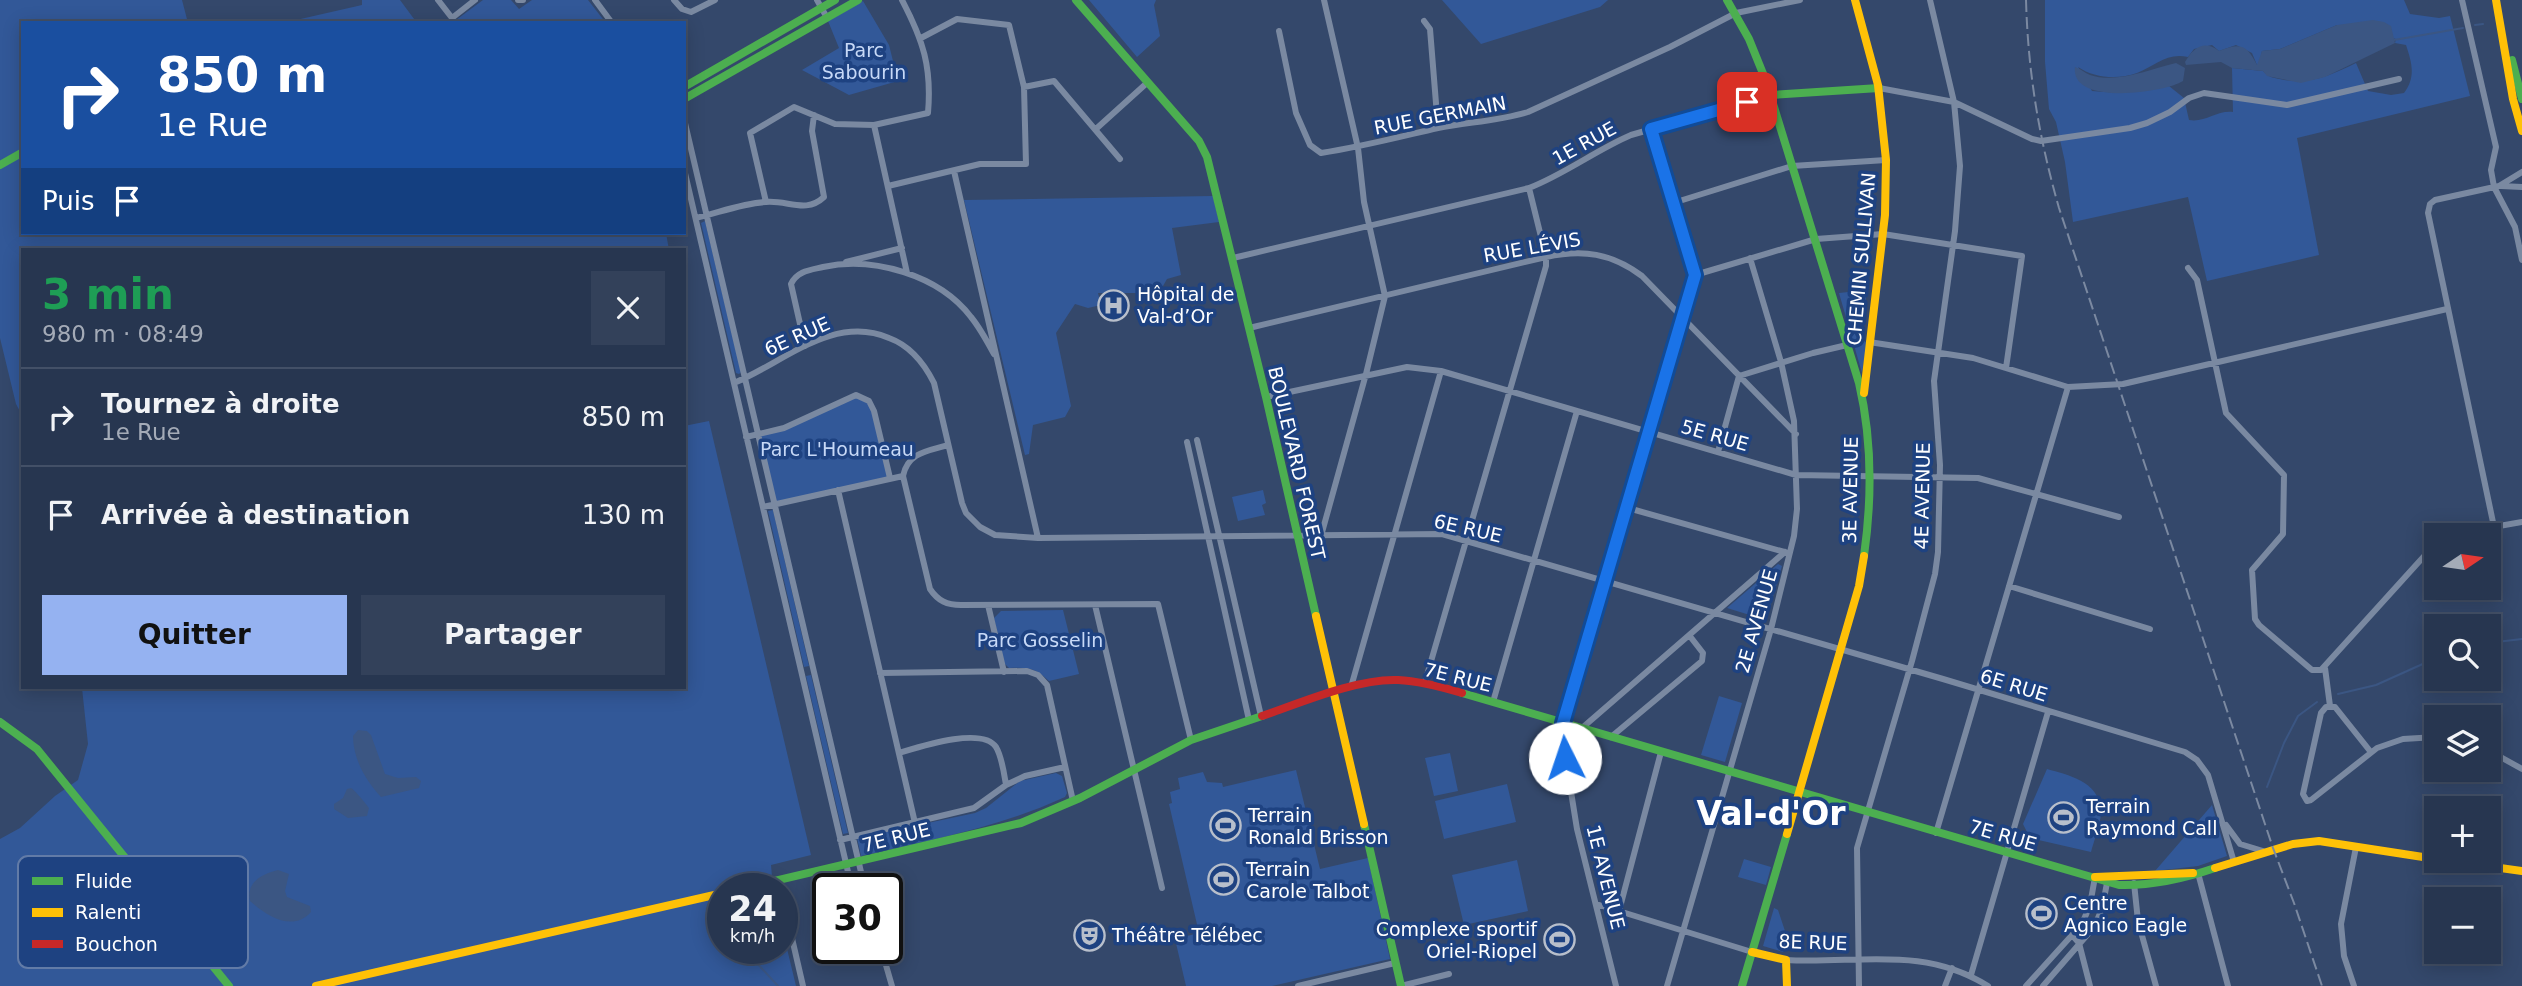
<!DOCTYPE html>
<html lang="fr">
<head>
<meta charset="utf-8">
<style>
	:root { --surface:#273650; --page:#33415a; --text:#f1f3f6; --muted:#a4abb7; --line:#435067; --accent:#95b2f1 }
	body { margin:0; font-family:"DejaVu Sans",sans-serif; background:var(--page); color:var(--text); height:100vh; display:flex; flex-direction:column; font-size:26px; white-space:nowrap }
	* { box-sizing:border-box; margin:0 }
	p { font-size:23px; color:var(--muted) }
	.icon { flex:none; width:38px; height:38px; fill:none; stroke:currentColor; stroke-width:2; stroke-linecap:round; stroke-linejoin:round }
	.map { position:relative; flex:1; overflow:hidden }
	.panel { position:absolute; left:21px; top:248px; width:665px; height:441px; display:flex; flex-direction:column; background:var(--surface); border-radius:0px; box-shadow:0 4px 18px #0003,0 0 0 2px var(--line) }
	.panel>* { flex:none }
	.banner { position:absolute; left:21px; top:21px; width:665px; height:214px; border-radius:0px; box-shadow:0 4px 18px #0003,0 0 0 2px var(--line); background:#1a4fa0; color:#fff; overflow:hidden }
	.needle { width:46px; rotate:77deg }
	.controls { position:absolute; left:2424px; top:523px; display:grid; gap:14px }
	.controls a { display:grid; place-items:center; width:77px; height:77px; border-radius:0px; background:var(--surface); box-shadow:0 4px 18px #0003,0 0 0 2px var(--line); font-size:35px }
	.speed { position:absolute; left:707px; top:873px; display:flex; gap:14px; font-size:35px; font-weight:700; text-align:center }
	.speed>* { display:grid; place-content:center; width:91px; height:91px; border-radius:50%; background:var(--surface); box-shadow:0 4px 18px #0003,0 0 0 2px var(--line); line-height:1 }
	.speed small { font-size:18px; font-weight:400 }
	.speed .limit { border:4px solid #111; border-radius:10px; background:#fff; color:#111 }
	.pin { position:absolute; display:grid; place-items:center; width:60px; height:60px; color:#fff; margin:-30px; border-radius:14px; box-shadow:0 4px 10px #0006 }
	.me { position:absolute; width:77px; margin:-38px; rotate:356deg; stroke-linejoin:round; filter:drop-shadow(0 0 5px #0008) }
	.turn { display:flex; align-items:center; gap:24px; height:147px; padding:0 21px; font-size:32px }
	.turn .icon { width:91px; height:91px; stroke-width:2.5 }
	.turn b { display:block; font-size:49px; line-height:60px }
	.then { display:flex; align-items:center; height:66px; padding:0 21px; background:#0003; gap:14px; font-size:26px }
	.round { display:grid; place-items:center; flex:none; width:74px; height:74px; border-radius:0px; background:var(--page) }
	.head { display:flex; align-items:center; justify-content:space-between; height:119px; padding:0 21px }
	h1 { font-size:42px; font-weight:700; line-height:52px; color:#1e9e55 }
	.action { display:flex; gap:14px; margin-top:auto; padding:14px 21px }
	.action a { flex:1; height:80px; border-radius:0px; background:var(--accent); color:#111; font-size:28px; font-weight:700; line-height:80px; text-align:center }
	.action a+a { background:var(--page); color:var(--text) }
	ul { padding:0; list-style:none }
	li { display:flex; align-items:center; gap:21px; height:98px; padding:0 21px; border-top:2px solid var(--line) }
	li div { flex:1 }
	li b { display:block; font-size:26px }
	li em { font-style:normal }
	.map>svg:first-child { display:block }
	.green { fill:#325898; fill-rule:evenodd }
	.water { fill:#3b5683 }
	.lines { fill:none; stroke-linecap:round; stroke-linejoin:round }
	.stream { stroke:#3b5683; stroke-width:2 }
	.street { stroke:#7a89a1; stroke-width:6 }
	.fast { stroke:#4caf50; stroke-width:8 }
	.slow { stroke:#ffc107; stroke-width:8 }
	.jam { stroke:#c62828; stroke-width:8 }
	.rail { stroke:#7b89a1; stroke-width:2; stroke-dasharray:12 5; stroke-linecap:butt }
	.route-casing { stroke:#114b97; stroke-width:18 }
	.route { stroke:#1a73e8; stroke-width:12 }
	.labels { text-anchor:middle; stroke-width:7; stroke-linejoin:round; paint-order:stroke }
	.park-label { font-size:19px; fill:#c7d9f7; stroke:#1e4281 }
	.street-label { font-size:19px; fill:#fff; stroke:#1e4281 }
	.poi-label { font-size:19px; fill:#fff; stroke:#1e4281; text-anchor:start }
	.town-label { font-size:33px; font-weight:bold; fill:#fff; stroke:#1e4281 }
	.key { fill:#1e4281; stroke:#627ba7; stroke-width:2 }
	.key-label { font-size:19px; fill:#fff }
</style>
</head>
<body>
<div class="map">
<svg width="2522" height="986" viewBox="0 0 2522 986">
	<rect width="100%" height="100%" fill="#34486b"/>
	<path class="green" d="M0,0H182L188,23H23V233H666L669,250H23V417L16,404L0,338Z
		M362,0H400L417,23H283L362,5Z
		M483,0H511L519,9L532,0H588L606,23H452Z
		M1089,0H1156L1154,5L1160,36L1137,57Z
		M1442,0H1608L1600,7L1481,44Z
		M2045,0H2404L2410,14L2439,18L2450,16L2470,96L2297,138L2319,255L2207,281L2188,197L2073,222L2065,162L2056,122L2049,109L2045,62ZM2337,25L2396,39L2395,43L2406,45C2412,63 2416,77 2404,93L2391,95L2368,91L2356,63C2331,75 2313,84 2284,80C2275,78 2269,78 2263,71L2232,68L2233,112C2217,110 2205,123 2189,120L2184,98L2169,86C2143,92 2119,94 2092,91L2078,67C2094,78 2118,80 2137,73C2155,66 2167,52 2188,57L2194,49L2212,45L2219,51L2236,45L2252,53L2257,65H2259L2262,51L2280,49Z
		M863,1L889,45L898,81L849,95L802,70L839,48L828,21Z
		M1213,196L1219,222L1172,228L1181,275L1167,279L1159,293H1098L1101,305L1088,308L1075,304L1056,333L1071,406L1065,417L1033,425L1029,454L1025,455L964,200Z
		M705,221L741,372L739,374L736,373L701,223Z
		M1867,290L1861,338L1867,343L1862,373L1839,293Z
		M856,395L869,401L890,478L774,504L758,434L784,428Z
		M709,421L811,855L771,865L773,889H723V948H782V928L796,986H0V839L20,828L55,796L78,780L88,744L82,688H684V426Z
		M1263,490L1266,503L1262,505L1265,515L1238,521L1232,497Z
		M773,510L809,666L804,667L768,511Z
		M1778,564L1782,566L1766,620L1727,608Z
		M1063,610L1079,674L1049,681C1036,668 1027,667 1009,668L1004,663L994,618L1001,611Z
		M811,675L848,833L843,834L806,676Z
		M1719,696L1742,703L1725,762L1701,755Z
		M1450,753L1458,791L1434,796L1425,758Z
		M2047,769C2068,775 2098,781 2101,809C2102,821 2094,840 2091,852L2030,838L2023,824Z
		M1296,770L1320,869L1368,858L1390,959L1272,986H1186L1175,939L1199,933L1169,804L1172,803L1170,792L1180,789L1178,778L1203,772L1207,782L1222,783L1223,787Z
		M1056,773L1062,776L1067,793L1065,797C1000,827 930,840 861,856L857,838L975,813L986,808L1020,781Z
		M1507,784L1516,822L1444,839L1435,801Z
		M2212,805L2227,856L2198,866L2155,871Z
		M1744,859L1771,867L1766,885L1738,877Z
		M1517,860L1528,911L1464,925L1452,875Z
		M1774,908L1778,910L1789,943L1783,952L1763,946Z"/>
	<path class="water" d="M2373,20L2384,22L2391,26L2395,43L2325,77L2301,83L2267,76L2263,71L2232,68L2221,62L2186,65L2185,62C2194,46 2205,40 2219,51C2241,42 2247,45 2257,65L2262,51L2280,49L2337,25Z
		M2176,63L2185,68L2183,81C2164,93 2070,106 2075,67C2081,69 2085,73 2090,75C2117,84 2150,69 2176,63Z
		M358,730L367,731L371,735L385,774L398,778L416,777L421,781L419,788L381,797C366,781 353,759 353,736Z
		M351,788C355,790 366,804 369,808L367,816L348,818L334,809V804L343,798L347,789Z
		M278,870L289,874L285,891L287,897L310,906L311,912C292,933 266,915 250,901C246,882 262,874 278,870Z"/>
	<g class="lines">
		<path class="stream" d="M2475,25L2483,24
			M2394,40L2463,28
			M2488,643L2522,639
			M2338,694L2376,685L2436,658
			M2267,787L2284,743L2298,716L2317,702
			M711,915L723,927
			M743,948L778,986"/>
		<path class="street" d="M438,0L452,18L475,0
			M518,0H523
			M595,0L612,23
			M674,0L682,9L691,12L715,0
			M817,0L826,16
			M2462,0L2496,147L2491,170L2494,187L2515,227L2522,260
			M1424,21L1430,29L1438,128
			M1279,31L1296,113L1310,145L1321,153C1361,147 1399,137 1438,128C1468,122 1499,121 1528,112L1670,47L1736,13L1800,0
			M1024,87L1054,81L1120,159
			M1879,88L1954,102L2032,139L2041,141L2130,128L2147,123L2170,112L2189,98L2204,93L2287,105L2399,79
			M684,119L865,889
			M874,125L907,273
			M1097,128L1148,82
			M684,169L852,889
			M954,171L1038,538
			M888,186L980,164H1026L1024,87L1009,25L957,19L921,38
			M2501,186L2522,187
			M766,202L750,133L794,107L835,124L874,125L928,113C932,67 923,40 902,0
			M1673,203L1792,166L1886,160
			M696,218C718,213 743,203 766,202C788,200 806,214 824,197L812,131L814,115
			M1233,258L1529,188C1565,174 1596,150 1631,135L1771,95
			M846,262L902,248
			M2188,268L2197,280L2226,413L2284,475L2283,534L2252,570L2255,619L2259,625L2312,670H2321L2436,543
			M1695,275L1816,239L1883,234L2022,256L2006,368
			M1249,328L1546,257C1583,249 1611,253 1642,276L1796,434
			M1869,342L1973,358L2068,387L2123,384L2447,309
			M805,346L791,284C797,271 810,270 823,267C873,256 939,275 971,317C980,328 987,341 994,354
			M734,383C783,363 833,314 889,338C911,346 924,363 934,383L962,503L966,513L980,527L995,535L1038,538L1442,534L1943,679L2185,752L2197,760L2208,775L2234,862
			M1266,397L1407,367L1441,371L1796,475L1978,478L2119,517
			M746,437L784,428L856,395L869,401L874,411L890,478
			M1197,440L1261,716
			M1187,442L1249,720
			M948,445C928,451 908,452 903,476L930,589C938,601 947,605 961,605L1158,604L1191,740
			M1718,452L1739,376L1813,353L1847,345
			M838,490L915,823
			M763,507L903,476
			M1628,508L1788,553
			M2494,527L2428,213L2430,204L2435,200L2499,186L2522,172
			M1321,536L1366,374L1385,296L1364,202L1358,148L1324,0
			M2443,536L2522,522
			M2009,586L2150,629
			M988,605L1004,672
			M1095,605L1162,888
			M2325,668L2330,706
			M880,673L1027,671L1038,675L1047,685L1073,801
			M1425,682L1546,266V257L1529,188
			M1351,687L1441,371
			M1493,702L1577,411
			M1582,728L1785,552
			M1611,737L1702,661L1703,653L1689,635
			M2488,750L2522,769
			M2370,751L2335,707H2326L2321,713L2303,794L2307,801L2311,800L2377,748L2403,739L2436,737
			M899,753C919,747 982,726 996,747C1002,757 1004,773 1006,785
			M2226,825L2240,844L2263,851
			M1936,833L2068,387
			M840,840L974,808L1006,785L1025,776L1065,767
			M2198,873L2228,986
			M2134,883L2138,921L2156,986
			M782,895L803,986
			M1596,904L1752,952
			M1619,911L1661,752
			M2072,935L2079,943L2090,986
			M881,948L892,986
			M1786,960C1858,964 1923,945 1988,986
			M1971,975L2048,712
			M1298,986L1395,963
			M1401,986L1449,974
			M1616,986L1577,829L1562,736L1563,723L1695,275L1651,129
			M1667,986L1771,629L1794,536L1797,509L1794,421L1781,362L1750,258
			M1859,986L1857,848L1912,661L1935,574L1938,552L1940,465L1934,381L1955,231L1960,166L1954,102L1930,0
			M1945,986L1952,968
			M2026,986L2082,924L2090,905L2095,877
			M2043,986L2094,927L2102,909L2107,883
			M2354,986L2344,956L2341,924L2356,847"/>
		<path class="fast" d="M1076,0L1199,141L1207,157L1266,397L1316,616
			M1727,0L1749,39L1766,81L1859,383C1872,439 1872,499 1864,556
			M2512,60L2522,99
			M684,87L835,0
			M1771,95L1879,88
			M684,99L858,0
			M0,165L23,152
			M1462,693L2119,885C2153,886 2183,879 2215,868
			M0,722L37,749L229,986
			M1364,824L1401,986
			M740,889L1021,823L1080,798L1191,740L1262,716
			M1742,986L1787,834"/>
		<path class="slow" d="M1855,0L1878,85L1886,160L1885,215L1864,393
			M2496,0L2513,99L2522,131
			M1316,616L1364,824
			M1787,834L1859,586L1864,556
			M2450,861L2522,871
			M2215,868L2293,844L2319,841L2436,859
			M2095,877L2193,873
			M1752,952L1786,960L1787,986
			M316,986L723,893"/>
		<path class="jam" d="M1262,716C1300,703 1358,678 1398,680C1420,681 1442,687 1462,693"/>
		<path class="rail" d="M2026,0C2028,73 2039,138 2059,208L2273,848L2294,903L2322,986"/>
	</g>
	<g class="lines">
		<defs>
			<path id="route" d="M1565,758L1563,723L1695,275L1651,129L1747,102"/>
		</defs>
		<use href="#route" class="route-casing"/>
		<use href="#route" class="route"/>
	</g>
	<defs>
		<symbol id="hospital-ring" viewBox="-11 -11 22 22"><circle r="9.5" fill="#1e4281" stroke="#b8bfcb" stroke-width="1.5"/><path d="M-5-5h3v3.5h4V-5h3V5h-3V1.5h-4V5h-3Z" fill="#b8bfcb"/></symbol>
		<symbol id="stadium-ring" viewBox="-11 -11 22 22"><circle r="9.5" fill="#1e4281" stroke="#b8bfcb" stroke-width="1.5"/><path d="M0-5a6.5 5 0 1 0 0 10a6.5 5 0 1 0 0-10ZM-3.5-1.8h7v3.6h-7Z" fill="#b8bfcb"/></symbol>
		<symbol id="theatre-ring" viewBox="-11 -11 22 22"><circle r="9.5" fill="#1e4281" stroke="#b8bfcb" stroke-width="1.5"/><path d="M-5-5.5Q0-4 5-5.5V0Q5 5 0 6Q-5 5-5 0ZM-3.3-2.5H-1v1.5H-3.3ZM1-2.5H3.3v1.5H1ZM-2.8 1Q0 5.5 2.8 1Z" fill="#b8bfcb"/></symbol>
	</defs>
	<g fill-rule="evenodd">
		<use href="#hospital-ring" x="1096" y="288" width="35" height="35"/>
		<use href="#stadium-ring" x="2046" y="800" width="35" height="35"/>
		<use href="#stadium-ring" x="1208" y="808" width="35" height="35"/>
		<use href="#stadium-ring" x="1206" y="862" width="35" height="35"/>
		<use href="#stadium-ring" x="2024" y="896" width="35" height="35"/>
		<use href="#theatre-ring" x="1072" y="918" width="35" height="35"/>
		<use href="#stadium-ring" x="1542" y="922" width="35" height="35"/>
	</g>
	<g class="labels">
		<g class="park-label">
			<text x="864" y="57">Parc<tspan x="864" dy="22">Sabourin</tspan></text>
			<text x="837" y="456">Parc L'Houmeau</text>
			<text x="1040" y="647">Parc Gosselin</text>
		</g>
		<g class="street-label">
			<text transform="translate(1440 115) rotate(-11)" y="7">RUE GERMAIN</text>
			<text transform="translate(1584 143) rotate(-29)" y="7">1E RUE</text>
			<text transform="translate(1532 247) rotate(-10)" y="7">RUE LÉVIS</text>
			<text transform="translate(1861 259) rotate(-85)" y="7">CHEMIN SULLIVAN</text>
			<text transform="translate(797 336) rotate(-24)" y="7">6E RUE</text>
			<text transform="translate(1715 435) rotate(16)" y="7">5E RUE</text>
			<text transform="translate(1297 463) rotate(77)" y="7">BOULEVARD FOREST</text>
			<text transform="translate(1850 490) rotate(-89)" y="7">3E AVENUE</text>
			<text transform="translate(1922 496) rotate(-89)" y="7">4E AVENUE</text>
			<text transform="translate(1468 528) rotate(13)" y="7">6E RUE</text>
			<text transform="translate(1756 621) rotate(-74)" y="7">2E AVENUE</text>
			<text transform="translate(1458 677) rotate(14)" y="7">7E RUE</text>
			<text transform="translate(2014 685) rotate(17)" y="7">6E RUE</text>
			<text transform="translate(2003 835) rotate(16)" y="7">7E RUE</text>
			<text transform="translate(896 837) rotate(-14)" y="7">7E RUE</text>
			<text transform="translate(1606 877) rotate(76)" y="7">1E AVENUE</text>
			<text transform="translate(1813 942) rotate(2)" y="7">8E RUE</text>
		</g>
		<g class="poi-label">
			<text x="1137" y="301">Hôpital de<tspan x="1137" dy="22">Val-d’Or</tspan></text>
			<text x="2086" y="813">Terrain<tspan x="2086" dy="22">Raymond Call</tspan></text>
			<text x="1248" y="822">Terrain<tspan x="1248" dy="22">Ronald Brisson</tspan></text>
			<text x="1246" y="876">Terrain<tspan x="1246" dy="22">Carole Talbot</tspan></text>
			<text x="2064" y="910">Centre<tspan x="2064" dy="22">Agnico Eagle</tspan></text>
			<text x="1537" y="936" text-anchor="end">Complexe sportif<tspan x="1537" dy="22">Oriel-Riopel</tspan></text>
			<text x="1112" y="942">Théâtre Télébec</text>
		</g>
		<g class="town-label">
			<text x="1771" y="825">Val-d'Or</text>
		</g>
	</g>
	<rect x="18" y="856" width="230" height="112" rx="10" class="key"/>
	<rect x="32" y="877" width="31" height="8" fill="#4caf50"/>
	<rect x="32" y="908" width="31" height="9" fill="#ffc107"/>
	<rect x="32" y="940" width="31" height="8" fill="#c62828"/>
	<g class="key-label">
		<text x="75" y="888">Fluide</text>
		<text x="75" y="919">Ralenti</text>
		<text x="75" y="951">Bouchon</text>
	</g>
</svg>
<div class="controls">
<a><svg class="needle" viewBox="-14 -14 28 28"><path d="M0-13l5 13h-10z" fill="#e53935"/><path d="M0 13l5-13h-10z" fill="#a4abb7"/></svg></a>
<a><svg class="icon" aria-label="search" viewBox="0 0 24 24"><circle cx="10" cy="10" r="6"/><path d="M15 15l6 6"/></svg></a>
<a><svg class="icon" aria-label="layers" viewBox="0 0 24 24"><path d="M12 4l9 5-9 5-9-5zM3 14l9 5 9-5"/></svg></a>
<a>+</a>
<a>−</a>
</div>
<div class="speed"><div>24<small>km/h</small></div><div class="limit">30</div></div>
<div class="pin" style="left:1747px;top:102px;background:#d93025"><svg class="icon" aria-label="arrive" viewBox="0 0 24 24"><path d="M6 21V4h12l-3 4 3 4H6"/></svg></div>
<svg class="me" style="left:1565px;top:758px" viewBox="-20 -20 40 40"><circle r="19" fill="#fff"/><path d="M0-13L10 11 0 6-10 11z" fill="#1a73e8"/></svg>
<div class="banner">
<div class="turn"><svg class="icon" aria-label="right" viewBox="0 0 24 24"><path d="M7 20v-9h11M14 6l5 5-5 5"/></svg><div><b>850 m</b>1e Rue</div></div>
<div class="then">Puis<svg class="icon" aria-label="arrive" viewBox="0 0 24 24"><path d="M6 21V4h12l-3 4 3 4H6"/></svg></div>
</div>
<section class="panel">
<div class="head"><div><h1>3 min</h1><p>980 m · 08:49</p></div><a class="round"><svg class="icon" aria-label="close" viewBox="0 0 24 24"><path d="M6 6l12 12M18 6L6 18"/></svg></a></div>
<ul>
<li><svg class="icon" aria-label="right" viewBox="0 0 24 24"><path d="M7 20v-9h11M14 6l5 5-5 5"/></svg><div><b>Tournez à droite</b><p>1e Rue</p></div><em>850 m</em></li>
<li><svg class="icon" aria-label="arrive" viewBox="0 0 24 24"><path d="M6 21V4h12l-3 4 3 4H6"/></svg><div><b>Arrivée à destination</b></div><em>130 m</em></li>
</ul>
<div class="action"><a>Quitter</a><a>Partager</a></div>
</section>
</div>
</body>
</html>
